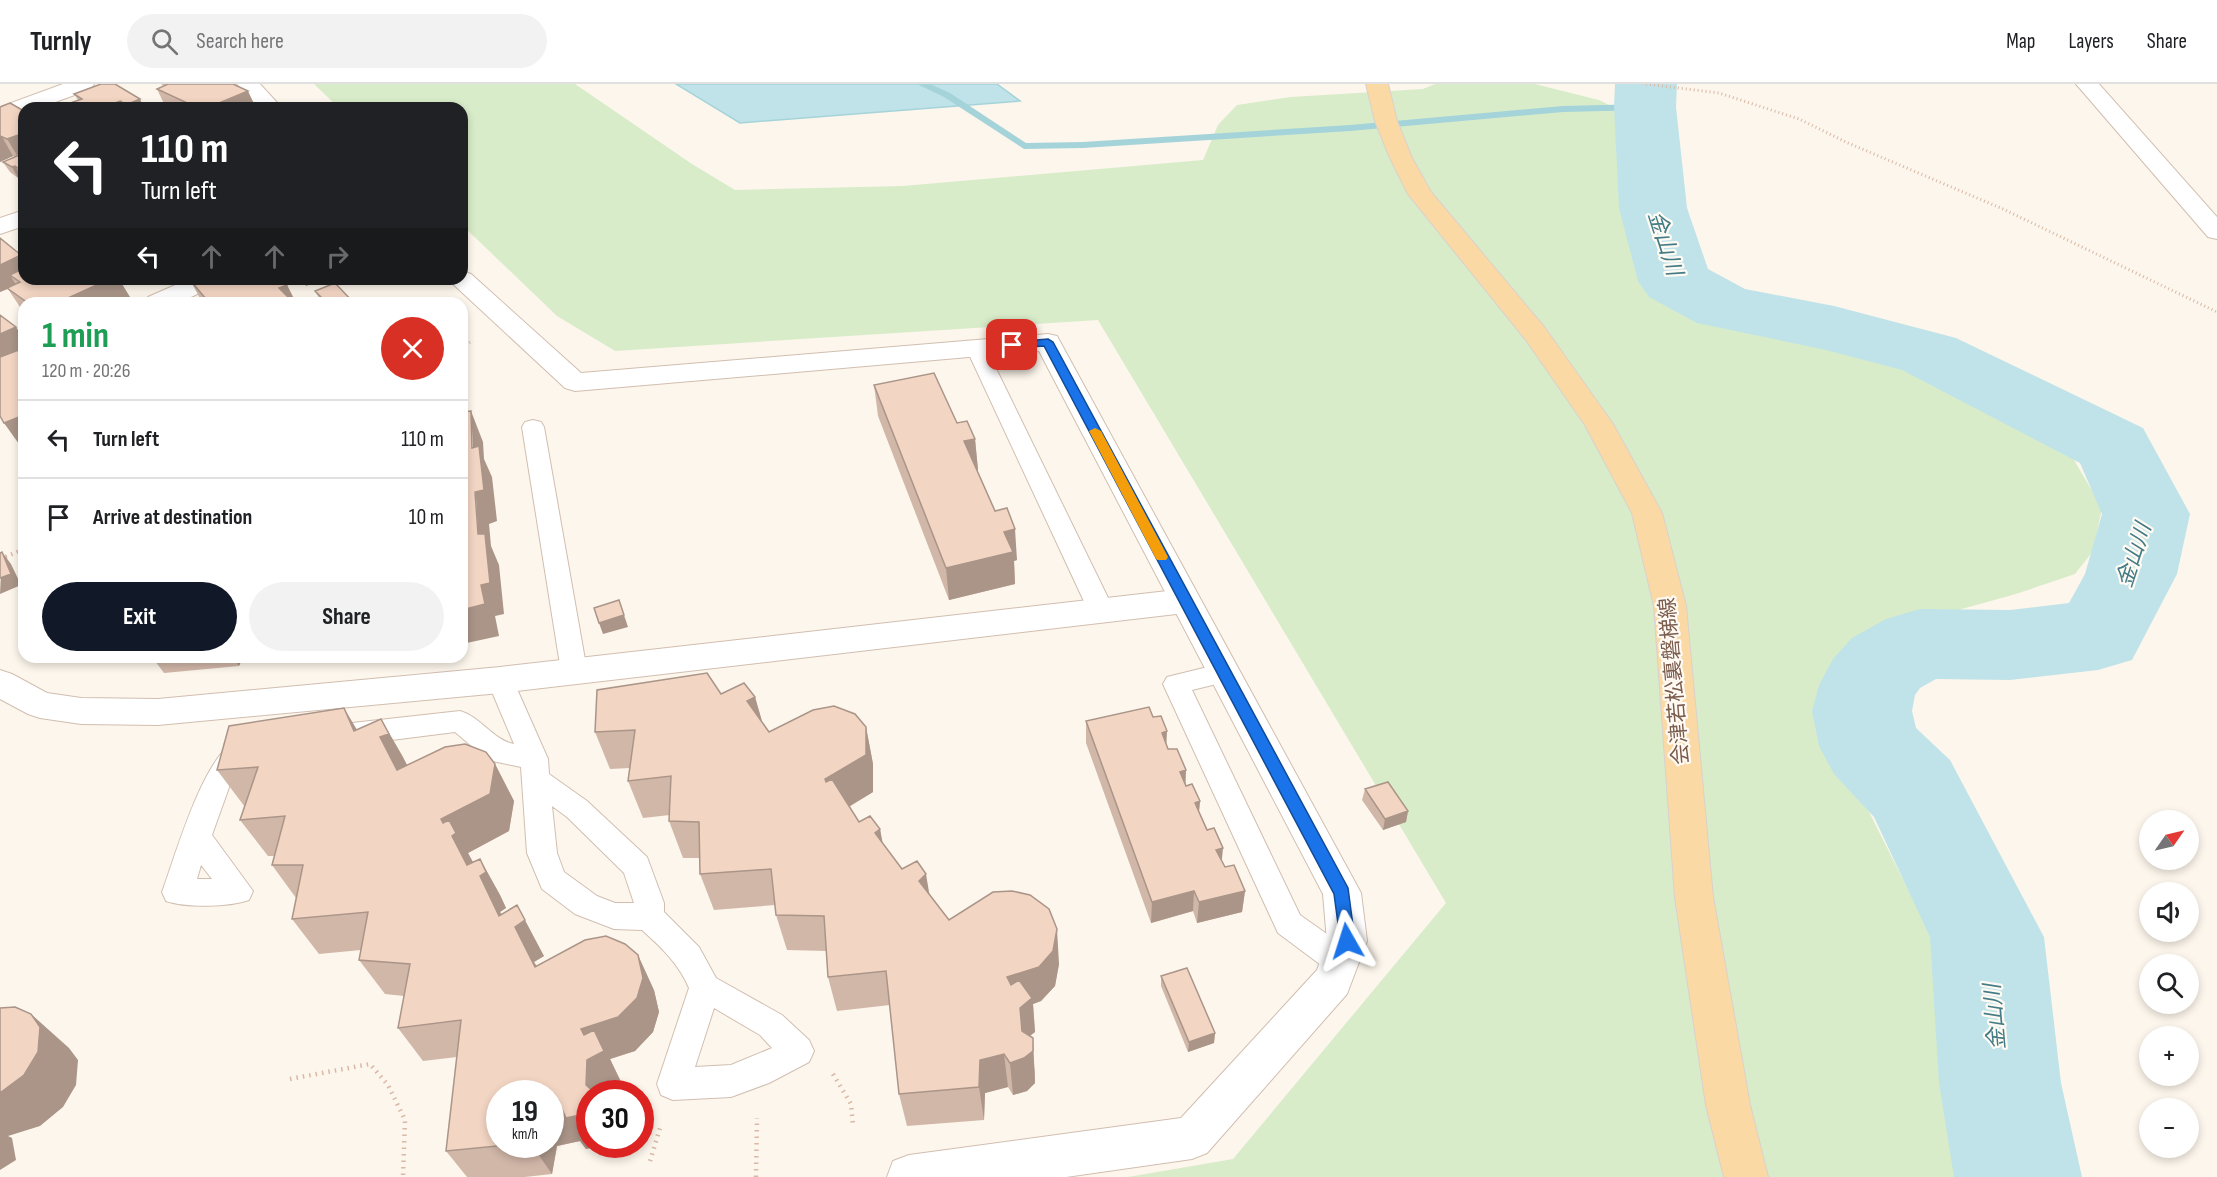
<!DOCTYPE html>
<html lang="en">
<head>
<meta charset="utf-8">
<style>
	:root { --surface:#fff; --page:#f2f2f2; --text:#202124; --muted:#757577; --line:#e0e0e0; --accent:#111827 }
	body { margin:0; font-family:"Sofia Sans Condensed","Noto Sans JP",sans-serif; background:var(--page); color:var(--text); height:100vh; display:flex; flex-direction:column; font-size:22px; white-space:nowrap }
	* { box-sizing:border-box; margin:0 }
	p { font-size:20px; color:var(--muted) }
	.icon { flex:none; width:33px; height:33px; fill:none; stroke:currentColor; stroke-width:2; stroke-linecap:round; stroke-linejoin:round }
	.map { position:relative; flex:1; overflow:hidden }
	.drawer { position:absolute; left:18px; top:213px; width:450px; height:366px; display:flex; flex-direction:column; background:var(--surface); border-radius:18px; box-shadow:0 3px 9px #0003 }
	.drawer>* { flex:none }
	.guide { position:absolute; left:18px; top:18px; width:450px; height:183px; border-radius:18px; box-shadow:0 3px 9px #0003; background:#202124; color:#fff; overflow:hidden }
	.needle { width:39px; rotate:56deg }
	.fabs { position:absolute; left:2139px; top:726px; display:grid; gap:12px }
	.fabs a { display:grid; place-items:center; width:60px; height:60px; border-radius:50%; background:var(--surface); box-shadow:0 3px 9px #0003; font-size:30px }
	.speed { position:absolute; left:486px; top:996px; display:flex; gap:12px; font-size:30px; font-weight:700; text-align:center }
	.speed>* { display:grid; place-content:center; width:78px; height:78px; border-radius:50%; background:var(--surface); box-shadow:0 3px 9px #0003; line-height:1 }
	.speed small { font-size:15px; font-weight:400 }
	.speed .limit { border:9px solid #d22; background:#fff; color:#111 }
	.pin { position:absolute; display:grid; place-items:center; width:51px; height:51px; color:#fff; margin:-26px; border-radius:12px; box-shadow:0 3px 9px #0006 }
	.me { position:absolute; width:66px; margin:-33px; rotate:354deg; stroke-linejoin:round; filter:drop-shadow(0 0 4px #0008) }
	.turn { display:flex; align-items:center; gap:21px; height:126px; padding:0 24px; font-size:27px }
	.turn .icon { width:78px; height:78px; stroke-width:2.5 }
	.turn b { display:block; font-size:42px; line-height:51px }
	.lanes { display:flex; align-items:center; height:57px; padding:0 24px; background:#0003; justify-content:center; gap:30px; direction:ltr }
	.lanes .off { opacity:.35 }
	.round { display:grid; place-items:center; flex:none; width:63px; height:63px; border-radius:32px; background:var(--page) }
	.overview { display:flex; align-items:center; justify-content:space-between; height:102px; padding:0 24px }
	h1 { font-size:36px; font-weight:700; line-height:45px; color:#1e9e55 }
	.action { display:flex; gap:12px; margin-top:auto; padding:12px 24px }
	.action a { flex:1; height:69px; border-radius:36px; background:var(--accent); color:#fff; font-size:24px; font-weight:700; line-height:69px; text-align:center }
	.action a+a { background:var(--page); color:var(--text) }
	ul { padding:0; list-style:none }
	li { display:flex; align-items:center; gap:18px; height:78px; padding:0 24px; border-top:2px solid var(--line) }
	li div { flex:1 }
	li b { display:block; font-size:22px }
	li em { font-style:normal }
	header { display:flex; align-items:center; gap:36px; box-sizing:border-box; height:84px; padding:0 30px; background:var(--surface); border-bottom:2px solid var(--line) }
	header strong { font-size:28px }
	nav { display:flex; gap:33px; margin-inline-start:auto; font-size:21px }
	.search { width:420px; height:54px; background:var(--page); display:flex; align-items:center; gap:15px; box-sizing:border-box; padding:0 21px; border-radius:33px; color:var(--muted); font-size:22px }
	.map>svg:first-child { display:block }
	.green { fill:#d8ecc9 }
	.water { fill:#bfe3e8; stroke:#a5d3da; stroke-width:1.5 }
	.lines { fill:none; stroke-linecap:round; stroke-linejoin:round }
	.stream { fill:#a5d3da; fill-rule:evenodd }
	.river { fill:#bfe3e8; fill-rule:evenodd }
	.service-casing { stroke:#d1beb0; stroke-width:2 }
	.minor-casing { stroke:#d1beb0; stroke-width:2 }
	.tertiary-casing { stroke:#d1beb0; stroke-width:2 }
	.primary-casing { stroke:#dad1cd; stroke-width:2 }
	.path-far2 { stroke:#d9b8a5; stroke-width:3; stroke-dasharray:1 3; stroke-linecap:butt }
	.path-far1 { stroke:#d9b8a5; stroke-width:4; stroke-dasharray:1.5 4.5; stroke-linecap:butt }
	.path { stroke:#d9b8a5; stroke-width:4.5; stroke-dasharray:1.5 5; stroke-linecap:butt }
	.service { fill:#fff; fill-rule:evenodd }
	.minor { fill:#fff; fill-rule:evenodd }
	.tertiary { fill:#fff; fill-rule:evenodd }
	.primary { fill:#fbd9a5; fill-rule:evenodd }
	.wall { fill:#d1b7a8; fill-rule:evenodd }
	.shaded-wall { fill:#aa9588 }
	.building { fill:#f3d5c3; stroke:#aa9588; stroke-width:1.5 }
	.route { fill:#1a73e8; stroke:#114b97; stroke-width:1.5 }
	.slow { fill:#f59e0b }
	.labels { text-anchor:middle; stroke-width:4.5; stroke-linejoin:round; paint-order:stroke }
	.street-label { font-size:21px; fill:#7a5c4d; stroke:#fffaf3 }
	.water-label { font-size:22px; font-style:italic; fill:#437c86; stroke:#fffaf3 }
</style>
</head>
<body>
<header>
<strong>Turnly</strong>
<div class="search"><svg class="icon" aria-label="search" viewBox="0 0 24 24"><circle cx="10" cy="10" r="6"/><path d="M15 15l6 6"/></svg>Search here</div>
<nav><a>Map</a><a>Layers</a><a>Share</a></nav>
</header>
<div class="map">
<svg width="2217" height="1093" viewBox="0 0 2217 1093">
	<rect width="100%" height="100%" fill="#fdf6ec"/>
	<path class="green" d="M314,0H575L692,80L735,106L903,102L1203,76L1218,41L1237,21L1291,13L1423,5L1435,0H1535L1599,16L1629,31L1642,62L1643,153L1654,171L1697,215L1761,247L1871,263L1908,276L1987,309L2015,338L2070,369L2102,424L2093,467L2075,490L2016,510L1940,531L1853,584L1850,690L1946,881L2000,1026L2034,1093H1128L1233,1075L1446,819L1098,236L615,267L557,232L462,141V24H339Z"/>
	<path class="water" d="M676,0H997L1020,17L740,39Z"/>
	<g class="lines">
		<path class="stream" d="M917,0H930L950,9L1026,59L1083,58L1350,41L1563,22L1645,20L1650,23L1645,26L1563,28L1350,47L1083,64L1024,65L944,13Z"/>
		<path class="river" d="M1615,0H1677L1676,23L1687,124L1708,185L1745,205L1834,222L1956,254L2143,344L2190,430L2177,490L2132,576L2098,586L2010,596L1936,595L1920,604L1915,611L1912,627L1916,644L1950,676L2044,853L2061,999L2082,1093H1954L1939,999L1930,853L1874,733L1834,690L1819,662L1812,627L1819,601L1833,575L1852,554L1886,535L1920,525L2010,526L2069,519L2085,490L2102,430L2080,379L1902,286L1826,266L1697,239L1649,213L1638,197L1619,124L1614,23Z"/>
		<defs>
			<path id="service" d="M976,258L983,260L986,264L1114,526L1110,532L1101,535L1092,532L1088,526L966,264L969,260Z
				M533,336L541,338L544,343L587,587L583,594L574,597L565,594L561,587L522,343L525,338Z
				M1224,579L1233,582L1237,589L1233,596L1192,606L1300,831L1351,867L1355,877L1351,887L1340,891L1329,887L1278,849L1163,600L1167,593Z
				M500,586L509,589L513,596L548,675L549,690L587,717L647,773L664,819V828L699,863L716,894L782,931L809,956L814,967L809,978L769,999L731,1013L673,1016L661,1011L657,1000L689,904C679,880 661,863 642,846L614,845L575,830L542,805L527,769L521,683L488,676L455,648L352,661L342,658L338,650L342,642L352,639L460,627C481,633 493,656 514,660L487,596L491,589ZM552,722L567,733L624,789L634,819H615L597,812L564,788L557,769ZM714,924L760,951L772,964L731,981L695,983Z
				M242,653L252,656L256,664L232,695L212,751L253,807L249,816C229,823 186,824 166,817L162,808C176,771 204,666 242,653ZM201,781L212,795H197Z"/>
			<path id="minor" d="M63,0H94L91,5L39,24H24V30L0,38V23Z
				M237,0H260L282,24H259Z
				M2076,0H2099L2217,133V155L2208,153Z
				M24,126V142L0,150V134Z
				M462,187L471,190L581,289L1048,250L1057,252L1361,809L1367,857L1347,910L1207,1069L1192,1075L1066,1093H887L893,1077L909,1071L1181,1034L1317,886L1327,857L1323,810L1039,267L575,307L565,304L453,200L449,195H462Z
				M189,195H223L219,200L178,219H144L148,213Z"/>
			<path id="tertiary" d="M1185,505L1196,509L1201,517L1196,525L1185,529L500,609L158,641L81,640L40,634L28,630L0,615V586L12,590L47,609L81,614L158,615L500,583Z"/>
			<path id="primary" d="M1366,0H1388L1397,37L1412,74L1431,108L1545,244L1613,340L1662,429L1686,522L1713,813L1750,1021L1768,1093H1724L1706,1021L1675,813L1654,522L1632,429L1585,341L1526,256L1408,110L1390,74L1375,37Z"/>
		</defs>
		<use href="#service" class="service-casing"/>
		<use href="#minor" class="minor-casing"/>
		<use href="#tertiary" class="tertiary-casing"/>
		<use href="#primary" class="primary-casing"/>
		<path class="path-far2" d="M1646,0L1719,9L1799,35L1848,59L2003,125L2217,228
			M462,262L473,257"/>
		<path class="path-far1" d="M0,475L24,465"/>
		<path class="path" d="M833,990L851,1020L853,1041
			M290,995L370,980L388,1001L405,1036L403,1093
			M650,1077L661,1041
			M756,1093L757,1034"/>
		<use href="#service" class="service"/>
		<use href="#minor" class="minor"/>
		<use href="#tertiary" class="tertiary"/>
		<use href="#primary" class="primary"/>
	</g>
	<path class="wall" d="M161,0H233L256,24H166L157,5L164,2Z
		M74,10L144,24H76L73,18L78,16Z
		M0,23L24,27V94L22,93L18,94L10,88L3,78L15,73L13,72L0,78Z
		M0,154L21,171L24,175V195L130,213L118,219H24V227L22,226L8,205L0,208Z
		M190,196L287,201L296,219H198L201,216Z
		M315,207L354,219H322Z
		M874,301L957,339L975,355L978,386H977L1017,476L1014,477L1015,500L949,516L878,332Z
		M152,573H243L239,582L164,589Z
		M721,610L755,613L762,638L769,648L866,643L873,680V708L849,723L859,738L880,745L882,759L902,785L929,810L949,836L1059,880L1055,902L1041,917L1033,920L1035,948L1030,952L1035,988V999L1027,1007L1013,1011L1008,1003L985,1009L984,1036L907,1042L899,1010L890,921L837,927L828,893L826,867L787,866L776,831L775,821L714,826L700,790V774H683L669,737L670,731L643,734L628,697L630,684L610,685L595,648Z
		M381,635L407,681L495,680L514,717L509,747L468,769L473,778L480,775L500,811L506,824L500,828L544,872L534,878L537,882L654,906L659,928L653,948L635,967L610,975L622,1000L606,1010H590L600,1062L586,1065L580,1057L557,1062L552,1090L525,1093H467L446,1067L457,973L423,977L398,944L404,912L385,910L359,876L361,866L319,870L292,835L296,814L272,781L274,772H268L240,736L245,723L217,686L357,646ZM550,1010V1060H500Z
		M1086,637L1166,661L1168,665L1186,686V702L1200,717L1199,727L1225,783L1245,807L1242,828L1197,839L1193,827L1151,839L1086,659Z
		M1365,705L1408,727L1406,738L1383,746L1362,716Z
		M1161,892L1215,949L1214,959L1188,968L1161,902Z"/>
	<path class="shaded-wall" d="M248,7L256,24H207Z
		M140,15L144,24H117Z
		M24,49V74L20,76L7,55Z
		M1,51L13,72L0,78V52Z
		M15,82L22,93L18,94L12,83Z
		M21,171L24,175V195L10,191L16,201L0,208V181Z
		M110,195H119L130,213L118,219H57Z
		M164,195H175L166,199Z
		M303,195H323L306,202Z
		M287,201L296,219H287L279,204Z
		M16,243L24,255V268L0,279V250Z
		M471,327L483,358L484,375L492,393L497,437L489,440L491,462L499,481L504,530L495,532L499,552L462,560V526L481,501Z
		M24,331V367L4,339Z
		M975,355L978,386L967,388L964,357Z
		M1015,445L1017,476L1014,477L1015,500L949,516L946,484L1004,448Z
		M2,468L11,480L21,501L0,510Z
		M619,516L628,543L603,550L599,539Z
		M233,573H243L239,582Z
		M755,613L766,651L747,617Z
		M344,624L366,661L354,647Z
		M381,635L403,673L410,687L397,686L380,653Z
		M866,643L873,680V708L833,732L825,695Z
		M1167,647L1166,669L1162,649Z
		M495,680L514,717L509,747L468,769L477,786L473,788L464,776L441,735Z
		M1186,686L1184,708L1180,688Z
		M1200,717L1198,738L1195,719Z
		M1408,727L1406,738L1383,746L1385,735Z
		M880,745L887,782L875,749Z
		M1223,764L1221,785L1216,766Z
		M480,775L500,811L506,824L500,828L519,867L499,832L480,792Z
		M926,790L932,826L919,797Z
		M1194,807L1193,827L1151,839L1152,818Z
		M1245,807L1242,828L1197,839L1199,818Z
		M517,821L544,872L534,878L555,917L535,883L515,843Z
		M1057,845L1059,880L1055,902L1041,917L1033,920L1035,948L1023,957L1007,893Z
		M638,871L654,906L659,928L653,948L635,967L610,975L622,1000L606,1010H591L586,1001L581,945Z
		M31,930L69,964L78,976L76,1001L63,1023L40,1042L8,1052L12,1054L16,1076L0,1086V1009Z
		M1215,949L1214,959L1188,968L1189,958Z
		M1033,954L1035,999L1027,1007L1013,1011L1010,979Z
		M1004,970L1008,1003L985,1009L984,1036L979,1003L980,976Z
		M590,1024V1060H602L600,1062L586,1065L580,1057L557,1062L552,1090L531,1060H550V1027L562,1025Z"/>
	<path class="building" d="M101,0H115L140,15L126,21L120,17L102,24H81L73,18L82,15L74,10Z
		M168,0H233L248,7L207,24H198L157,5Z
		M120,17L132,24H102Z
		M10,19L24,27V49L7,55L0,52V23Z
		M24,69V88L15,82L12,83L3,78Z
		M0,154L21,171L0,181Z
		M24,184V195H110L57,219H50L44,216L37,219H28L7,204L20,198L10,191Z
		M193,195H282L287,201L279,204L294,219H198L197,218L206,215L190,196Z
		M335,199L354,219H327L315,207Z
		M0,231L16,243L0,250Z
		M24,264V331L4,339L0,332V273Z
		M934,289L957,339L967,337L975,355L964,357L995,427L1007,424L1015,445L1004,448L1013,468L946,484L874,301Z
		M471,327L472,364L479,362L484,406L475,408L478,450H485L490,499L481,501L485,520L462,526V328Z
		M2,468L11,490L0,494V469Z
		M619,516L624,531L599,539L594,524Z
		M707,589L721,610L744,599L755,613L747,617L769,648L813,626L834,622L855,630L866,643V671L825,695L826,698L832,695L859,738L870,732L880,745L875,749L902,785L917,777L926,790L919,797L949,836L993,808L1012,807L1030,811L1049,825L1057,845L1053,867L1039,883L1007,893L1011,901L1019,896L1032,914L1020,924L1022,947L1033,954V967L1024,974L1010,979L1004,970L980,976L979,1003L899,1010L886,887L828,893L824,832L776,831L771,785L700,790L699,738L669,737L671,692L628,697L635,646L595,648L597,606Z
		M1149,623L1153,633L1161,632L1167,647L1162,649L1168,665H1177L1186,686L1180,688L1186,702L1192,700L1200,717L1195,719L1207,746L1214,744L1223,764L1216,766L1225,783L1234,781L1245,807L1199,818L1194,807L1152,818L1086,637Z
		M344,624L354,647L381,635L389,650L380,653L397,686L445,663L465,660L486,668L495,680L490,710L441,735L443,739L449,736L456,749L452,752L467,781L480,775L486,788L480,792L499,832L517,821L525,836L515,843L535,883L585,856L606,852L625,860L638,871L643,894L637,914L618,933L581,945L584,951L594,946L604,967L587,976L586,1001L595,1009L590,1010V1024L580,1031L566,1034L562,1025L550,1027V1010H500V1060H519L446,1067L461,936L398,944L410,880L359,876L368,828L292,835L303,781H272L285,732L240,736L258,683L217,686L229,642Z
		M1388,698L1408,727L1385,735L1365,705Z
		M1187,884L1215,949L1189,958L1161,892Z
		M15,923L31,930L40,943L38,968L24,991L0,1009V924Z"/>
	<path class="route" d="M1048,255L1053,258L1348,804L1355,857L1353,862L1347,864L1341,862L1334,810L1044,262L1012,264L1006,261L1012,258Z"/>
	<path class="slow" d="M1095,344L1101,347L1168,473L1166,476H1157L1155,473L1089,347Z"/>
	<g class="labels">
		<g class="street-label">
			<text transform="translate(1674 597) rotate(-95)" y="7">会津若松裏磐梯線</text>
		</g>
		<g class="water-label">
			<text transform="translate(1666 159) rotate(72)" y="8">金山川</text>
			<text transform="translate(2133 471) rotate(-72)" y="8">金山川</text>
			<text transform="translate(1994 933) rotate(-95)" y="8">金山川</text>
		</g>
	</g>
</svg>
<div class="fabs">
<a><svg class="needle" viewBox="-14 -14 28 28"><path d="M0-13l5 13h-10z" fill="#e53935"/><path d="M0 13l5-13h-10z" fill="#757577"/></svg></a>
<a><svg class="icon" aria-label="sound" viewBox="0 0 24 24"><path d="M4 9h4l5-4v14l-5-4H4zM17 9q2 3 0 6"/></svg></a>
<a><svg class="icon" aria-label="search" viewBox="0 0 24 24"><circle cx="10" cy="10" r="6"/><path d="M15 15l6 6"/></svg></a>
<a>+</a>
<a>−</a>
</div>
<div class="speed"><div>19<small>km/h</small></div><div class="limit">30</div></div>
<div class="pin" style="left:1012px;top:261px;background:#d93025"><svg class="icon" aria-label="arrive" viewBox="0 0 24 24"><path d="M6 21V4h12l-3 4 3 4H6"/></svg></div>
<svg class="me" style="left:1347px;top:857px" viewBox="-20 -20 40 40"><path d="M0-17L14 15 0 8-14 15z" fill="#1a73e8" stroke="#fff" stroke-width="4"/></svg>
<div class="guide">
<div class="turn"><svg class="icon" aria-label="left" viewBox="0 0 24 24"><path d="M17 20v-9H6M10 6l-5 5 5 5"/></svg><div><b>110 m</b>Turn left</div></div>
<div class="lanes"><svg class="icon" aria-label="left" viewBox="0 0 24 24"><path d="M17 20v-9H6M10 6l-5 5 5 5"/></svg><svg class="icon off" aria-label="ahead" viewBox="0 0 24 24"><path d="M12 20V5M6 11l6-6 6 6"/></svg><svg class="icon off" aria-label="ahead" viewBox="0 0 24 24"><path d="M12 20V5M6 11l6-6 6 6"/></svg><svg class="icon off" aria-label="right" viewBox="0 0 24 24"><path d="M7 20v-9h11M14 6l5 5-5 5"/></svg></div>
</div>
<section class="drawer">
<div class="overview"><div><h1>1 min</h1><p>120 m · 20:26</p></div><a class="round" style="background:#d93025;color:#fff"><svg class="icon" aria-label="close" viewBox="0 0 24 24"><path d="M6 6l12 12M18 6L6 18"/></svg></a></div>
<ul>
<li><svg class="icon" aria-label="left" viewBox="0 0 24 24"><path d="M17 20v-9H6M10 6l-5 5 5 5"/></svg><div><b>Turn left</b></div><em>110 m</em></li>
<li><svg class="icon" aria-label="arrive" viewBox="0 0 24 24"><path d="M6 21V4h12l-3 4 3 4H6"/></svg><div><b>Arrive at destination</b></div><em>10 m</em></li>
</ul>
<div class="action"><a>Exit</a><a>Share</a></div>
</section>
</div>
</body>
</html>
